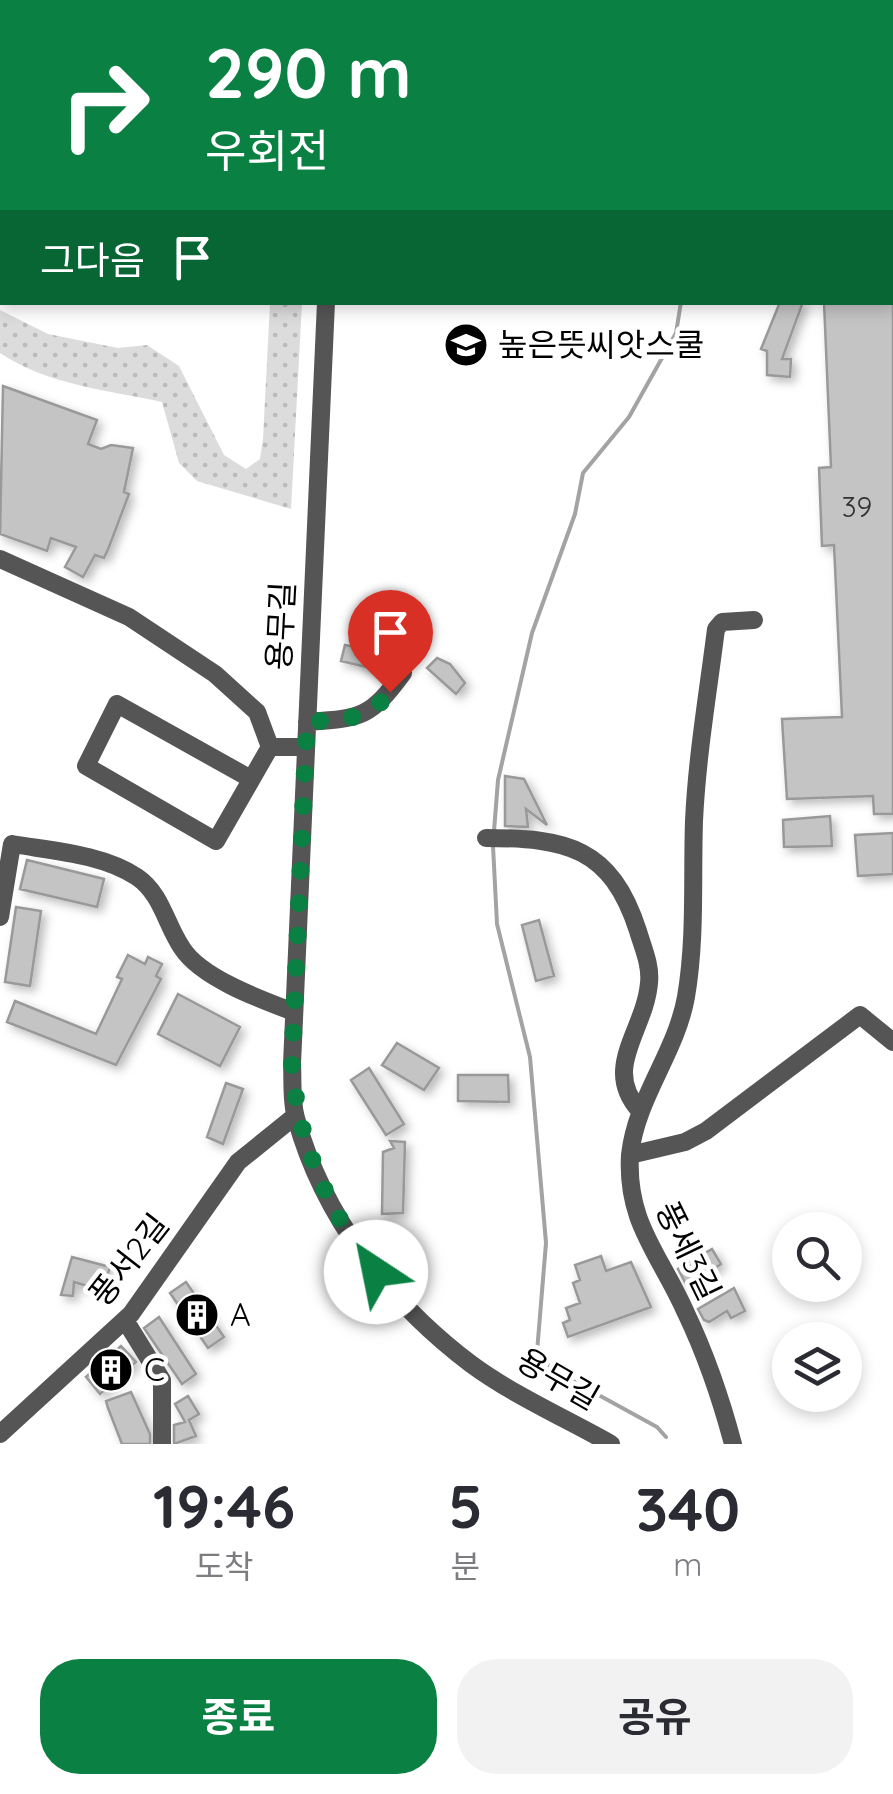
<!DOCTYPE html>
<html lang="ko">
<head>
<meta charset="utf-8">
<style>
	:root { --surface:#fff; --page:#f2f2f3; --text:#2b2b33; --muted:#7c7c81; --accent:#0b8043 }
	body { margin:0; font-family:Quicksand,"Noto Sans KR",sans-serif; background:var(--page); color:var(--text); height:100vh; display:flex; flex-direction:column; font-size:38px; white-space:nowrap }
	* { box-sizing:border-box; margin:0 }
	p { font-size:32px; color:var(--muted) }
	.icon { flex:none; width:55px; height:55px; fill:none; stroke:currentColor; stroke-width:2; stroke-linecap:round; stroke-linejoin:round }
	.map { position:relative; height:1444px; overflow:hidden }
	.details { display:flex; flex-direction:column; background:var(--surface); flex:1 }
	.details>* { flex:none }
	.top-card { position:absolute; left:0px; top:0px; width:895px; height:305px; box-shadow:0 5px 15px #0003; background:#0b8043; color:#fff; overflow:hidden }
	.controls { position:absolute; left:772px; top:1212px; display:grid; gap:20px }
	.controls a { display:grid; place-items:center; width:90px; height:90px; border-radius:50%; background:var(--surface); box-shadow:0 5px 15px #0003; font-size:50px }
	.pin { position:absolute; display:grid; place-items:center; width:85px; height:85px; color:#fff; margin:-102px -42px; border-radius:50% 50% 50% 0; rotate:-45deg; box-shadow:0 0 10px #0007 }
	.pin .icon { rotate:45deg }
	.me { position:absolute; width:110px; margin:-55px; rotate:326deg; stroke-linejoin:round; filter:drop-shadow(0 0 8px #0008) }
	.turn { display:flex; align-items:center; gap:35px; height:210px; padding:0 40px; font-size:45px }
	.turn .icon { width:130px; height:130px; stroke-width:2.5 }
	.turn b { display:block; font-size:70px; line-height:85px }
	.then { display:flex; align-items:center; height:95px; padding:0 40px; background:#0003; gap:20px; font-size:38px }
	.eta { display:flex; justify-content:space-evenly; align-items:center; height:170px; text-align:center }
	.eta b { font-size:60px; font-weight:700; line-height:70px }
	.primary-button { display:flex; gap:20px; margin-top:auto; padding:20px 40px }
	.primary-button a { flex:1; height:115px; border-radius:40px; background:var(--accent); color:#fff; font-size:40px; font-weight:700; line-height:115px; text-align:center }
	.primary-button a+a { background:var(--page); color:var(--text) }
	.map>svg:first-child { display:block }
	.green { fill:url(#green-dots) }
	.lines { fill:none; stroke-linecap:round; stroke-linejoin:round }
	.stream { stroke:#a3a3a3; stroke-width:4 }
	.building { fill:#c4c4c4; stroke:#999; stroke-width:2.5; filter:url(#shadow) }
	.path { stroke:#777; stroke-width:2.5; stroke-dasharray:2.5 5; stroke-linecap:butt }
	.minor { stroke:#555; stroke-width:18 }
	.route { stroke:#0b8043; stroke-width:18; stroke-dasharray:0 32.4 }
	.labels { text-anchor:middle; stroke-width:9; stroke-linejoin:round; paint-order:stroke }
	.number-label { font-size:28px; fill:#313131 }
	.poi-label { font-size:32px; fill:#000; stroke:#fff; text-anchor:start }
	.street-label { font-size:32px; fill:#000; stroke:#fff }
</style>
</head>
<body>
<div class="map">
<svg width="893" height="1444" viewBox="0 0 893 1444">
	<defs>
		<pattern id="green-dots" width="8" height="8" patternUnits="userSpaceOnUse" patternTransform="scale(2.5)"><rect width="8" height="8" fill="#dcdcdc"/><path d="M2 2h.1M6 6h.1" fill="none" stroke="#bbb" stroke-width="1.8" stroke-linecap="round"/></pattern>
		<filter id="shadow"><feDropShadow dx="4.5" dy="4.5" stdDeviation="5" flood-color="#0004"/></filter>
	</defs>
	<rect width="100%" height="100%" fill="#fff"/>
	<path class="green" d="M270,303H302L291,509L197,481L179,463L162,402C107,390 48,385 0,353V310L48,334L118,348L147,345L179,366L224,455L246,469L260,459L263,439Z"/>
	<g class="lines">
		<path class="stream" d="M458,0V2
			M494,831L498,780L532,633L575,514L583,473L629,417L676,333L681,302
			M493,846L497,924L530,1057L535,1115L546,1243L537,1352L553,1370L657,1427L666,1437"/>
	</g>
	<path class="building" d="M780,302H803L782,359H791L790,377L767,375V351L761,349Z
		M824,302H893V814H874L873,796L787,799L782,719L842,717L834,545L822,546L819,468L831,467Z
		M3,386L97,420L88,444L101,449L111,445L133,448L124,492L129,494L109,547L104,558L95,555L83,577L65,567L76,547L51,538L47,551L0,534Z
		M345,645L398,655L395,663L388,672L341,661Z
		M437,658L450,664L465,683L456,694L427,668Z
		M505,776L524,779L547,825L526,809L528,827L505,826Z
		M830,816L832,846L784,847L783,820Z
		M893,833V874L858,876L855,835Z
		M27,860L104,879L97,907L20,889Z
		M16,907L41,911L30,986L5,982Z
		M539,920L554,976L536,981L522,925Z
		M128,955L145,964L148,957L162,964L156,976L161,979L116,1065L7,1022L15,1001L96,1034L122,979L117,977Z
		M178,994L240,1027L220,1066L158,1034Z
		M397,1043L439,1068L424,1090L382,1065Z
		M369,1068L404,1124L386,1135L351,1080Z
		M458,1075H508L509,1102L458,1101Z
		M226,1083L243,1089L223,1144L207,1137Z
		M390,1141L405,1142L403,1213L382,1214L383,1152L394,1148Z
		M712,1249L721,1264L687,1286L678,1269Z
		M601,1256L606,1271L631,1262L651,1307L568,1337L563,1323L570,1320L566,1308L580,1303L573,1283L580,1280L575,1265Z
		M72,1257L110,1267L106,1280L97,1277L94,1288L74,1282L73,1296L61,1295Z
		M186,1282L224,1337L208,1348L170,1293Z
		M734,1288L745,1311L731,1318L727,1311L709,1322L704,1320L698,1309Z
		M159,1317L196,1374L182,1384L144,1328Z
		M121,1346L136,1362L100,1394L86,1377Z
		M131,1392L150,1434V1444H122L108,1408L106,1401Z
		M188,1396L199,1414L189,1420L196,1436L174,1444V1425L185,1422L175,1404Z"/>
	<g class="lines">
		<path class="path" d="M457,2L461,0"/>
		<path class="minor" d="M339,2L340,0
			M326,302L292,1064C293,1081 291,1101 296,1118C323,1217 390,1303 471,1364C513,1395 565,1418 611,1444
			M0,559L129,617L215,674L257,712L270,747
			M307,722C362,718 370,718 403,673
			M251,779L117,704L86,766L216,841L270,747H306
			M486,838C566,838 611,847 638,931C643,948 651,965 649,983C645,1031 601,1068 640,1111
			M0,917L12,844C53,851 102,854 137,877C162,894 166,925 182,948C201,978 262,1000 294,1012
			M630,1155C636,1098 676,1053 686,997C696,938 692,880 694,821C697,756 708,693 716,629L722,622L754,620
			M125,1320L162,1380V1444
			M0,1434L131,1314L238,1162L295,1116
			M733,1444C721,1399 706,1355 686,1313C660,1254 626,1223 630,1155L685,1142L706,1131L860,1015L893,1042"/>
	</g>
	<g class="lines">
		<path class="route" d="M376,1272C328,1212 297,1140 292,1064L307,722C342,719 368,721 390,692"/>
	</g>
	<defs>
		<symbol id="school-disc" viewBox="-11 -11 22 22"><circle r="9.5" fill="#000" stroke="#fff"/><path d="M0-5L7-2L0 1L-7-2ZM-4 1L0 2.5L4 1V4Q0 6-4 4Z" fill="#fff"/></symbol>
		<symbol id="building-disc" viewBox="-11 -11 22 22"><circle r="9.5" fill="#000" stroke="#fff"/><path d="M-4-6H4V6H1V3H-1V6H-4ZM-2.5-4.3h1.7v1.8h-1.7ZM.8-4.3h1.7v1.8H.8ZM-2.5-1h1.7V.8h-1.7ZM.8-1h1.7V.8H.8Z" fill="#fff"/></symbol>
	</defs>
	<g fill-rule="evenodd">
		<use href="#school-disc" x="441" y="320" width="50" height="50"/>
		<use href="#building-disc" x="172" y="1290" width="50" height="50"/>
		<use href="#building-disc" x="86" y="1345" width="50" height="50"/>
	</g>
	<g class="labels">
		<g class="number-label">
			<text x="857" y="517">39</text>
		</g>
		<g class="poi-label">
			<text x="498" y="356">높은뜻씨앗스쿨</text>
			<text x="230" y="1326">A</text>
			<text x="144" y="1381">C</text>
		</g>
		<g class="street-label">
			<text transform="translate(281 626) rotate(-87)" y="11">용무길</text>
			<text transform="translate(688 1251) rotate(64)" y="11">풍세3길</text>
			<text transform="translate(129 1260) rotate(-52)" y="11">풍서2길</text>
			<text transform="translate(558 1379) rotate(30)" y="11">용무길</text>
		</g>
	</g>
</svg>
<div class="controls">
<a><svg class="icon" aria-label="search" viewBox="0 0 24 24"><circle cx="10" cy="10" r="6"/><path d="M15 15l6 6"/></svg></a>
<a><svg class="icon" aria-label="layers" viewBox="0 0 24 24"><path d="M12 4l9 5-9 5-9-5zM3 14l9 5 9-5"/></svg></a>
</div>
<div class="pin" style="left:390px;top:692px;background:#d93025"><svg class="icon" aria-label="arrive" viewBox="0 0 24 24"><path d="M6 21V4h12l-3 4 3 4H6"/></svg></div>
<svg class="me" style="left:376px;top:1272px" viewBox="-20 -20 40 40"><circle r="19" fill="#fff"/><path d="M0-13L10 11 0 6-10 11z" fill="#0b8043"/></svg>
<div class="top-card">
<div class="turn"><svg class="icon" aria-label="right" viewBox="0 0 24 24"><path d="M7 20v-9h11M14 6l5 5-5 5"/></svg><div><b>290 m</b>우회전</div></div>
<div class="then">그다음<svg class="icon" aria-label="arrive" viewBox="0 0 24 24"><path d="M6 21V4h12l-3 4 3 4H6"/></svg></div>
</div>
</div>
<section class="details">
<div class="eta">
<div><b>19:46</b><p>도착</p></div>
<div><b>5</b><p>분</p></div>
<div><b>340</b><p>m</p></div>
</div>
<div class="primary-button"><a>종료</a><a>공유</a></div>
</section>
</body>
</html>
